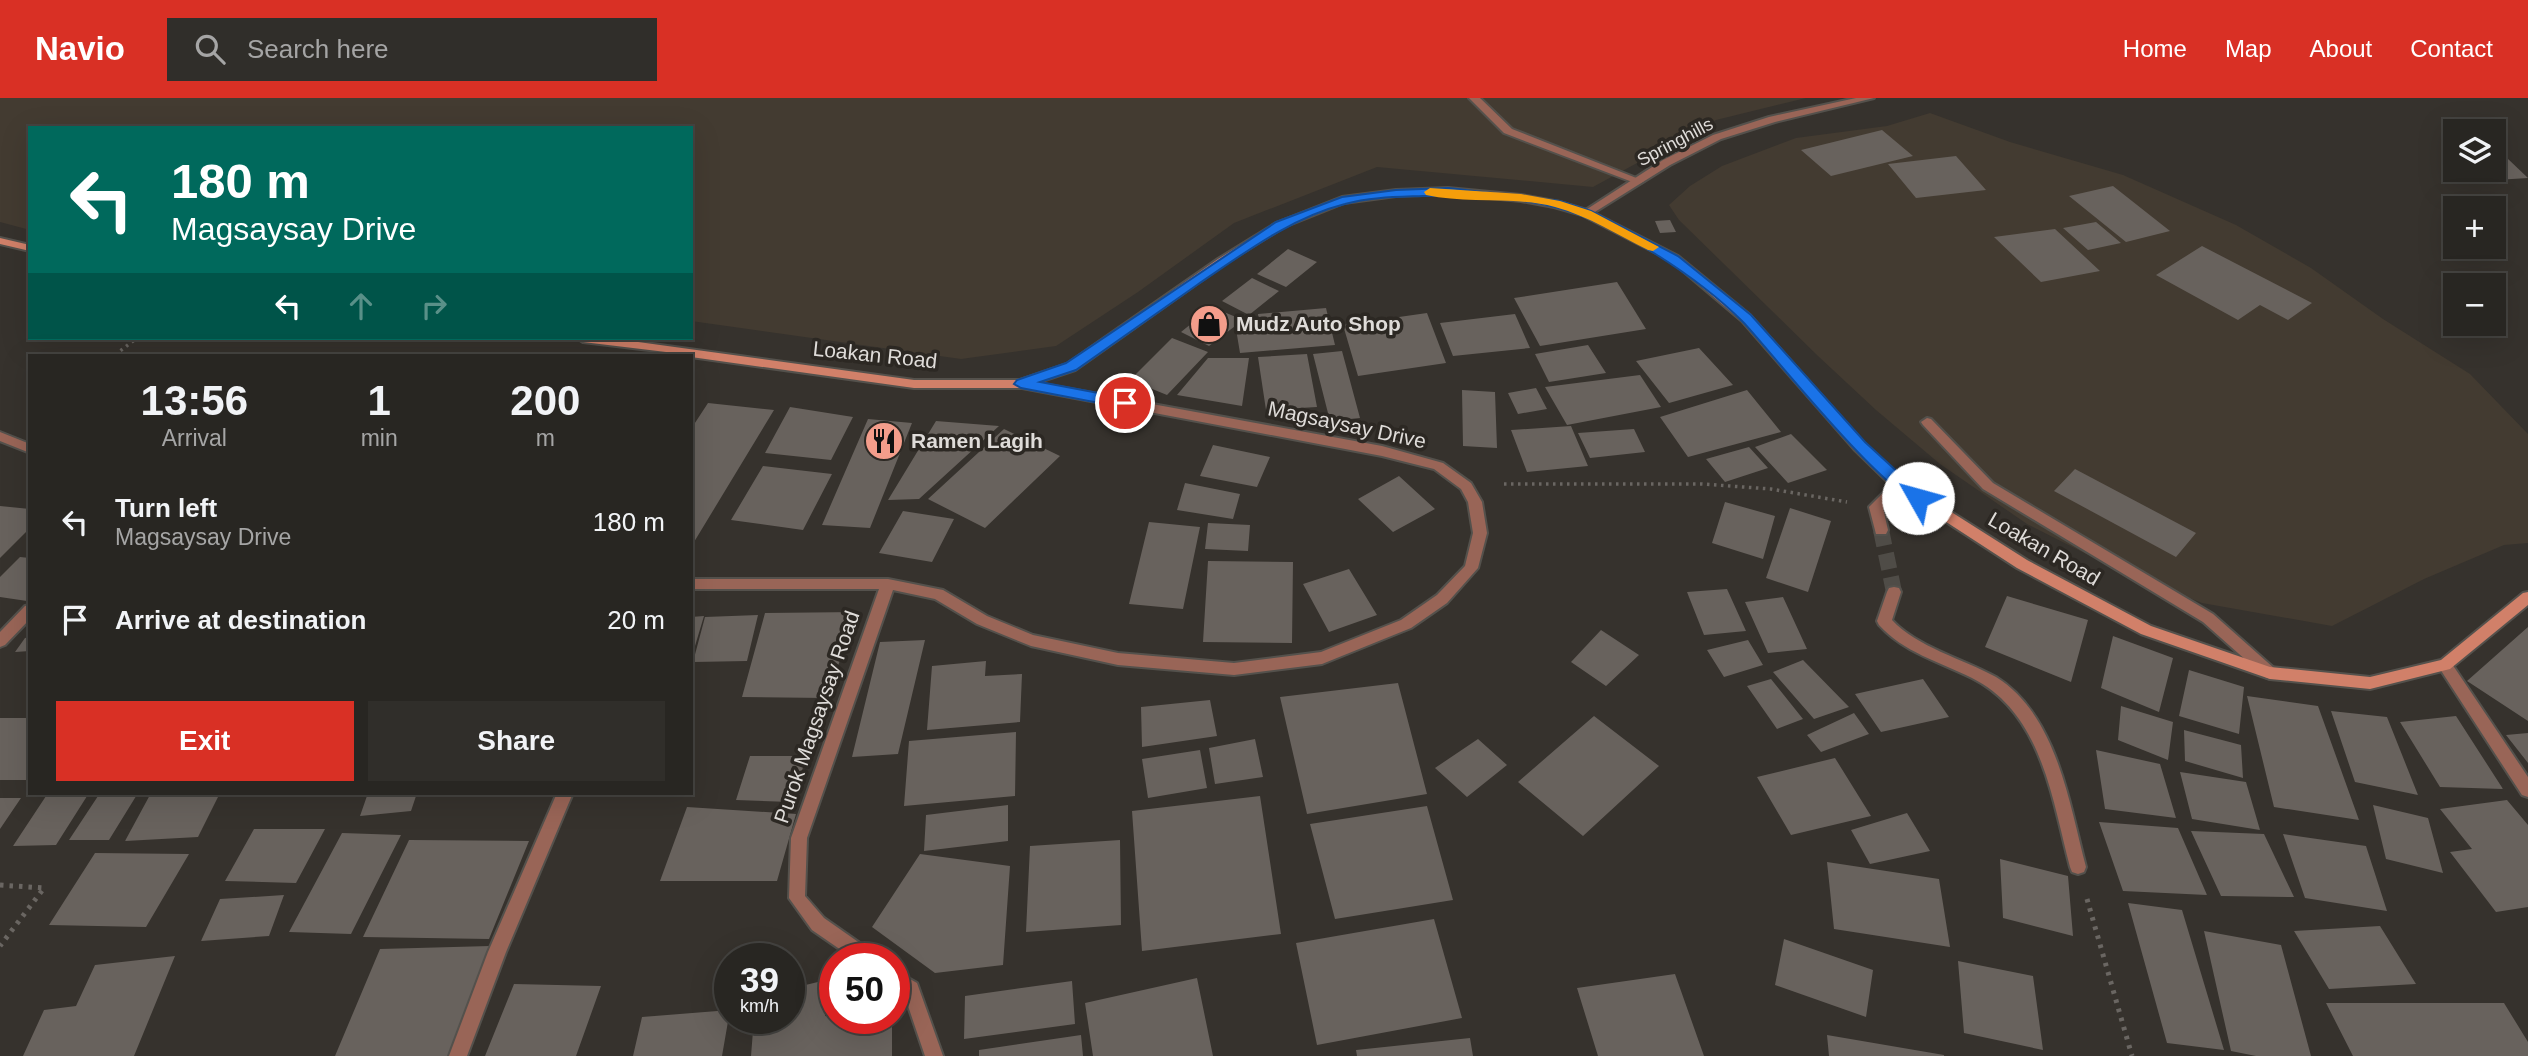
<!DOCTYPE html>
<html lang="en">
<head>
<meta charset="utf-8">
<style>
	:root { --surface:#282622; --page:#302e2a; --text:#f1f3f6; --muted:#a5a5a5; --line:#444340; --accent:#d93025 }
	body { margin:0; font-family:Helvetica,sans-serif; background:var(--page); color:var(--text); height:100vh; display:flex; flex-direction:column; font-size:26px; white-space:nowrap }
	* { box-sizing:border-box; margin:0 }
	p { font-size:23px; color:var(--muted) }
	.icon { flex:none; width:38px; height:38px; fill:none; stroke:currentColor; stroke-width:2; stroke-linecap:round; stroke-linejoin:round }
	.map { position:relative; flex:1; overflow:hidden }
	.side { position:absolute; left:28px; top:256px; width:665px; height:441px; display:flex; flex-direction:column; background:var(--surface); border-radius:0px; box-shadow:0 7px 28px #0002,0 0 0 2px var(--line) }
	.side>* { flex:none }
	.top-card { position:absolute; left:28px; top:28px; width:665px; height:214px; border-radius:0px; box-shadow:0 7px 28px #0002,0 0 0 2px var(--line); background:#00695c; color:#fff; overflow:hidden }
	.fabs { position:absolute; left:2443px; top:21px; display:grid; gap:14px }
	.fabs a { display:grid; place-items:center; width:63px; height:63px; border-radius:0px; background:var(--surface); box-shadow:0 7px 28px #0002,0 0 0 2px var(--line); font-size:35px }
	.speed { position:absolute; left:714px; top:845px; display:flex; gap:14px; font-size:35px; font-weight:700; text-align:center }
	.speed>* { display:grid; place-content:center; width:91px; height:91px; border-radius:50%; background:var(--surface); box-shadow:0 7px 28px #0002,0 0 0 2px var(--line); line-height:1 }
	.speed small { font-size:18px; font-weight:400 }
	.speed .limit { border:10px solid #d22; background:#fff; color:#111 }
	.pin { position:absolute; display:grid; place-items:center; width:60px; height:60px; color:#fff; margin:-30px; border:4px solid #fff; border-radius:50%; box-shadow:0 2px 7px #0007 }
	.me { position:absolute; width:77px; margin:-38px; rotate:308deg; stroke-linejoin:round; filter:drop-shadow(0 0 5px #0008) }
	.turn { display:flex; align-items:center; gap:24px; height:147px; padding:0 28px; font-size:32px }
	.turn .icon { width:91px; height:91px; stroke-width:2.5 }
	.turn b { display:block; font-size:49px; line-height:60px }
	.lanes { display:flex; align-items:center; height:66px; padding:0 28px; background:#0003; justify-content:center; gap:35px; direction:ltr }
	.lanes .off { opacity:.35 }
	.eta { display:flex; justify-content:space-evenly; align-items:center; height:119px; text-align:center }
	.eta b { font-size:42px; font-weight:700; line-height:49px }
	.button { display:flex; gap:14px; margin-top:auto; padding:14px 28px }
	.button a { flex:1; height:80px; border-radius:0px; background:var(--accent); color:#fff; font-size:28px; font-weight:700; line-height:80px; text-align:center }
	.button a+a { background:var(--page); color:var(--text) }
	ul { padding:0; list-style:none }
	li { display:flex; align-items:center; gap:21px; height:98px; padding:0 28px }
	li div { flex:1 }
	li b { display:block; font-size:26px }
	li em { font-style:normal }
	header { display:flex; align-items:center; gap:42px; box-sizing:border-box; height:98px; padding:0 35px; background:var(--accent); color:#fff }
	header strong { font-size:33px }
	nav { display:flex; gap:38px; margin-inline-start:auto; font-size:24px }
	.search { width:490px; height:63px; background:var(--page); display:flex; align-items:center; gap:18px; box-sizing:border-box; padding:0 24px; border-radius:0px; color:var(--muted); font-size:26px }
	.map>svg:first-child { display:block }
	.built { fill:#433b31 }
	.building { fill:#68625d }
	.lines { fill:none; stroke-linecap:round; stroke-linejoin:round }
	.minor-tunnel { stroke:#4f4c47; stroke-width:16; stroke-dasharray:16 8; stroke-linecap:butt }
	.service-casing { stroke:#54514c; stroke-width:4 }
	.minor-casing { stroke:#54514c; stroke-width:4 }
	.secondary-casing { stroke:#54514c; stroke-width:4 }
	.path-far1 { stroke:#6a6662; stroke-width:3.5; stroke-dasharray:2.5 4.5; stroke-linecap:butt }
	.path { stroke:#6a6662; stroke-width:5; stroke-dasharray:3.5 6; stroke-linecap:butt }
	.service { fill:#996557; fill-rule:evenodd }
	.minor { fill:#996557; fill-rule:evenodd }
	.secondary { fill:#d18069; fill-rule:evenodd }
	.route { fill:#1a73e8; stroke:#114b97; stroke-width:2 }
	.slow { fill:#f59e0b }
	.labels { text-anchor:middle; stroke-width:7; stroke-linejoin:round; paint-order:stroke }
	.far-street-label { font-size:18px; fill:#dfdcd9; stroke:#2c2823 }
	.poi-label { font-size:21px; font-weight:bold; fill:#dfdcd9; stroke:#2c2823; text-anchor:start }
	.street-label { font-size:21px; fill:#dfdcd9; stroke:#2c2823 }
</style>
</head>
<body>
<header>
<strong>Navio</strong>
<div class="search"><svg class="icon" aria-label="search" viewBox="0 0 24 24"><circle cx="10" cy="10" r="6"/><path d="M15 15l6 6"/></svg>Search here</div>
<nav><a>Home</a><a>Map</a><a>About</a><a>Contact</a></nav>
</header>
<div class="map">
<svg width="2528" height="958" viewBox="0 0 2528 958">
	<rect width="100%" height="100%" fill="#36322d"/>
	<path class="built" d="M0,0H1806L1716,22L1593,89L1377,69L1234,125L1138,194L1056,248L961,261L691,223V30H30V132L0,124Z
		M1930,15L2010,44L2123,77L2236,127L2311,170L2383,221L2470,276L2528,336V445L2504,447L2424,481L2332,528L2202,505L2112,469L2027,426L1940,366L1876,312L1818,258L1679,122L1669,107L1690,88L1722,68L1796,40L1887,28Z"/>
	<path class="building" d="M1882,32L1913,58L1831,78L1801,52Z
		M1956,58L1986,92L1916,100L1888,66Z
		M2494,60H2507L2528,80L2496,82L2485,72H2494Z
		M2113,88L2170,133L2126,144L2069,98Z
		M1670,122L1676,134L1660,135L1655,123Z
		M2096,124L2121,145L2088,152L2063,130Z
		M2055,131L2100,173L2041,184L1994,139Z
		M2202,148L2312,205L2288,222L2260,207L2238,222L2156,177Z
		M1288,151L1317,164L1286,189L1257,176Z
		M1252,180L1279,193L1249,217L1222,203Z
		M1617,184L1646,231L1540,248L1514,200Z
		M1212,209L1243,222L1209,248L1181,234Z
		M1326,210L1335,247L1240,255L1236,231L1259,224L1258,216Z
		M1427,215L1446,265L1358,278L1343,227Z
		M1515,216L1530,250L1453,258L1440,225Z
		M1172,240L1208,254L1167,297L1130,282Z
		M1588,247L1606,275L1549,284L1535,256Z
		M1699,250L1733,287L1669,305L1636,263Z
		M1342,253L1360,320L1330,323L1313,256Z
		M1307,256L1317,309L1266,312L1258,259Z
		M1208,260H1249L1242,308L1177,297Z
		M1640,277L1661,309L1567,327L1545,289Z
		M1536,290L1547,311L1518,316L1508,295Z
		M1462,292L1495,294L1497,350L1463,348Z
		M1747,292L1781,334L1688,359L1660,319Z
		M708,305L774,312L691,449V331Z
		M790,309L853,319L831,362L765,355Z
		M868,321L912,325L870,430L822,427Z
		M936,323L999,328L919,401L888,402Z
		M1571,328L1588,368L1527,374L1511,332Z
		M1004,331L1060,358L985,430L928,401Z
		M1634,331L1645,354L1590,360L1578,335Z
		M1791,336L1827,372L1788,385L1755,349Z
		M1213,347L1270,359L1257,389L1200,378Z
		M1749,349L1768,370L1725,384L1706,361Z
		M763,368L832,376L803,432L731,422Z
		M2075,371L2196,435L2176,459L2054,393Z
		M1399,378L1435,411L1393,434L1358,401Z
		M1185,385L1240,396L1233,421L1177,412Z
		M1725,404L1775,418L1763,461L1712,445Z
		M0,408L30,411V430L0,460Z
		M1790,410L1831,423L1808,494L1766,480Z
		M903,413L954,421L932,464L879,455Z
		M1149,424L1200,429L1183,511L1129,506Z
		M1208,425L1250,427L1248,453L1205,451Z
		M20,459L30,460V499L27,503L0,499V479Z
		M1208,463L1293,464L1292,545L1203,544Z
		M1349,471L1377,517L1329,534L1303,486Z
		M1727,491L1746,533L1704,537L1687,494Z
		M2007,498L2088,522L2071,584L1985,549Z
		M1783,499L1807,551L1768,555L1745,504Z
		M858,514L826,600L742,599L765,515Z
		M758,517L747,563L693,564L705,519Z
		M704,518L692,558H691V519Z
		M2528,529V623L2467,583Z
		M1601,532L1639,557L1606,588L1571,564Z
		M2113,538L2173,560L2159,614L2101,590Z
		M30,539V553L15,554L25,540Z
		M925,542L898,656L852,659L880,544Z
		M1748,542L1763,567L1724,579L1707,552Z
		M1803,562L1849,609L1814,621L1773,574Z
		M986,563L985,578L1022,576L1020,624L927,632L932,568Z
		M2189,572L2244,589L2239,636L2179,618Z
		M1771,581L1803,621L1777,631L1747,588Z
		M1923,581L1949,619L1881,634L1855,596Z
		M1398,585L1427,696L1307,716L1280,599Z
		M2247,598L2318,608L2359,722L2274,709Z
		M1210,602L1217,638L1142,649L1141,609Z
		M2121,608L2173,624L2168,662L2118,642Z
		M2331,613L2387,619L2418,697L2355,684Z
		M1854,615L1869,636L1821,654L1807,637Z
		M1594,618L1659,668L1583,738L1518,684Z
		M2456,618L2503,691L2440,689L2400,624Z
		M0,620H30V682H0Z
		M2184,632L2241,647L2243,680L2185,663Z
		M1016,634L1015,698L904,708L909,643Z
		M2528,635V665L2506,637Z
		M1255,641L1263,679L1215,686L1209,650Z
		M1478,641L1507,667L1467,699L1435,670Z
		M1200,652L1207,690L1148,700L1142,661Z
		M2096,652L2160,666L2176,720L2105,711Z
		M750,658H807L791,704L736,702Z
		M1835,660L1871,718L1791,737L1757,679Z
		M2180,674L2246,684L2260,732L2192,721Z
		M48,695H89L56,747L13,748Z
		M100,695H138L109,742H69Z
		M151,695H220L198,739L125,743Z
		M368,695H417L411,713L360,718Z
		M1260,698L1281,836L1142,853L1132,713Z
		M0,700H21L0,731Z
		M2507,702L2528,727V809L2496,814L2450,754L2472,751L2440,711Z
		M1008,707V743L924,753L926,717Z
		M2373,707L2428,720L2443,775L2386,761Z
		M1427,708L1453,802L1335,821L1310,726Z
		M687,709L796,716L777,783H660Z
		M1907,715L1930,753L1870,766L1851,732Z
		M2099,724L2178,730L2207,797L2123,793Z
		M254,731H325L296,785L225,783Z
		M2191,733L2264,736L2294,799L2221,798Z
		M342,735L401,737L351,836L289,834Z
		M2283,736L2366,748L2387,813L2305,800Z
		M409,742L529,743L489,841L363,839Z
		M1120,742L1121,827L1026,834L1030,748Z
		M95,755L189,756L146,829L49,827Z
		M920,756L1010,768L1003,867L935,875L872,829Z
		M2000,761L2068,778L2073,838L2003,820Z
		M1827,764L1939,781L1950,849L1834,831Z
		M284,797L269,838L201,843L220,801Z
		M2128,805L2182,812L2224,952L2167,945Z
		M1434,821L1462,920L1317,947L1296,845Z
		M2380,828L2416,886L2329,891L2294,833Z
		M2204,833L2281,847L2311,958H2256L2231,953Z
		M1784,841L1873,872L1866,919L1775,887Z
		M490,848L450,958H335L380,851Z
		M175,858L134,958H23L44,912L76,908L95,867Z
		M1958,863L2033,878L2043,952L1964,935Z
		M1675,876L1704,958H1598L1577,890Z
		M1197,880L1213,958H1093L1085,905Z
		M826,882L825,918L892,920V958H751L754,920H789V891Z
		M1072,883L1075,926L964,941L965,898Z
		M514,886L601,888L576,958H485Z
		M2326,905H2504L2528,944V958H2353Z
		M730,912L722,958H633L642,919Z
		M1081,937L1083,958H979V952Z
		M1827,937L1944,957V958H1829Z
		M1470,940L1473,958H1357L1356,952Z"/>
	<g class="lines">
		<path class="minor-tunnel" d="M1881,432L1894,494"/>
		<defs>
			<path id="service" d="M1469,0H1480L1512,31L1644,83L1639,86L1635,85L1504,35Z
				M1927,320L1931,321L1993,385L2213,516L2275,571L2277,575L2275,579L2270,581L2265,579L2203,524L1983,391L1923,327L1921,324Z"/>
			<path id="minor" d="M1856,0H1874L1775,24L1721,41L1670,67L1590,117H1582L1581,115L1663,62L1713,37L1769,19Z
				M1021,282L1382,348L1443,365L1471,385L1482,404L1487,435L1478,470L1447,505L1411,530L1322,566L1234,577L1118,567L1031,548L977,526L935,501L893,492L807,740L805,798L824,820L874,855L877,861H854L812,832L789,800L791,740L879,491H691V481H888L943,492L987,518L1033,537L1118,555L1234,565L1321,554L1401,522L1437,497L1465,468L1473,435L1468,404L1461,391L1434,371L1382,358L1017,289L1015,286L1017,283Z
				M0,334L30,346V355L0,343Z
				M1899,382L1906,387L1883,410L1888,432L1886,436H1876L1869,409L1894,384Z
				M1894,489L1899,490L1901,494L1892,522C1917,549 1963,561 1996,579C2057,617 2069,705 2086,769L2084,774L2078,776L2072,774L2070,769C2052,701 2042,615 1972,580C1940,564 1903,554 1879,527L1877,523L1887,494L1889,490Z
				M30,507V521L5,547L0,549V534L25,508Z
				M2445,561L2450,563L2528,679V699L2522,697L2440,571L2438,567L2440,563Z
				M557,695H573L506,854L467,958H449L488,854Z
				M894,872L917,885L943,958H925L904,896L894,890Z"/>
			<path id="secondary" d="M1448,90L1521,97L1560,104L1590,113L1678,158L1750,217L1864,345L1904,384L2027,462L2151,528L2270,569L2370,579L2441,562L2523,495L2528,494V507L2450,571L2370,591L2270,581L2141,536L2017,470L1894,390L1854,351L1742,223L1670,162L1582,117L1554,109L1521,103L1448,96L1396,98L1344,105L1284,129L1226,165L1075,272L1021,290H914L691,259V257L583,244L577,240H609L914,282H1020L1067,266L1218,161L1276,125L1342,99L1396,92Z
				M0,140L30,147V153L0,146Z"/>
		</defs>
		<use href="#service" class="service-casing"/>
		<use href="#minor" class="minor-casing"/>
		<use href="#secondary" class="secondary-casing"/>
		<path class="path-far1" d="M115,257L137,240
			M1504,386H1702L1771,391L1847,404"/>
		<path class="path" d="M0,787L44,790L0,848
			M2087,801L2132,958"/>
		<use href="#service" class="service"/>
		<use href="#minor" class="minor"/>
		<use href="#secondary" class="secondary"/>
	</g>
	<path class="route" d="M1448,90L1560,103L1591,113L1678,158L1751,217L1865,344L1926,400L1924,404C1896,412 1768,250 1743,224C1699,180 1616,125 1555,109C1514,99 1466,97 1423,98C1398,99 1370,99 1345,106C1290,120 1243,156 1197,187C1157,215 1116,244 1076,272L1040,284L1125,300L1130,301V308L1125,310L1021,290L1014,286L1017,282L1066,265L1276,124L1342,99L1396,92Z"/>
	<path class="slow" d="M1430,90L1521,96L1560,103L1591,113L1659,149L1653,153L1648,152C1618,137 1588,118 1555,109C1513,98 1468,106 1426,97L1424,94Z"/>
	<defs>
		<symbol id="shop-disc" viewBox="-11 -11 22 22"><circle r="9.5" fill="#f49d8b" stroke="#2c2823"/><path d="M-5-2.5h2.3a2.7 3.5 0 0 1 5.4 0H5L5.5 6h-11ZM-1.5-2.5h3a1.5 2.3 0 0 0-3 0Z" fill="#111"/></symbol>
		<symbol id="restaurant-disc" viewBox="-11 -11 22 22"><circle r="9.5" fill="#f49d8b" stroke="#2c2823"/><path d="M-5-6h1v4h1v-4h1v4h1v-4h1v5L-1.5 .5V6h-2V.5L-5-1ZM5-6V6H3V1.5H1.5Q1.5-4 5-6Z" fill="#111"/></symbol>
	</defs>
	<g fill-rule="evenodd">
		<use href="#shop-disc" x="1187" y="204" width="44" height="44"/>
		<use href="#restaurant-disc" x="862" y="321" width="44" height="44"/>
	</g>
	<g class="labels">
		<g class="far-street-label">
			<text transform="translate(1675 44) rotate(-28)" y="6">Springhills</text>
		</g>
		<g class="poi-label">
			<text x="1236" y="233">Mudz Auto Shop</text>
			<text x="911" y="350">Ramen Lagih</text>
		</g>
		<g class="street-label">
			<text transform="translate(875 257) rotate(6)" y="7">Loakan Road</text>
			<text transform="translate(1347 327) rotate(12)" y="7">Magsaysay Drive</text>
			<text transform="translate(2044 451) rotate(30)" y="7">Loakan Road</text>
			<text transform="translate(817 619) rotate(-71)" y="7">Purok Magsaysay Road</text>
		</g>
	</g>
</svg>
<div class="fabs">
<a><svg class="icon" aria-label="layers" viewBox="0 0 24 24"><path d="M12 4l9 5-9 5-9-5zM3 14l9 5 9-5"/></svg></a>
<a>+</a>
<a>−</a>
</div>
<div class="speed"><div>39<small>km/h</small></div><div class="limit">50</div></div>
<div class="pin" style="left:1125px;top:305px;background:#d93025"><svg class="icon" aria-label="arrive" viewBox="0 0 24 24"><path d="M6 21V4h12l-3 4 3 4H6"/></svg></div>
<svg class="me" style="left:1918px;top:400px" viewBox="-20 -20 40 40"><circle r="19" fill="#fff"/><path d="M0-13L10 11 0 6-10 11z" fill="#1a73e8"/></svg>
<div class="top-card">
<div class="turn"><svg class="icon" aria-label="left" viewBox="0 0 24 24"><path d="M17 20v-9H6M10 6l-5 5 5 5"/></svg><div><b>180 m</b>Magsaysay Drive</div></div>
<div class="lanes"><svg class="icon" aria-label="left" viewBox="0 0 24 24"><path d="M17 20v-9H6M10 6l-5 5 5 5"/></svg><svg class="icon off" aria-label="ahead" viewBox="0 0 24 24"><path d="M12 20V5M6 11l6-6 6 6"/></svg><svg class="icon off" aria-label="right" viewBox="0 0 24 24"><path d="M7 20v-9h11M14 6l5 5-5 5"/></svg></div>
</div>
<section class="side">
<div class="eta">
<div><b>13:56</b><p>Arrival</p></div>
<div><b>1</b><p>min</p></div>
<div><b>200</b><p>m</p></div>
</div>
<ul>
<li><svg class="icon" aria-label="left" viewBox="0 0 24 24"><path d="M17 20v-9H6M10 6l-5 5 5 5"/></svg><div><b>Turn left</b><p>Magsaysay Drive</p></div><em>180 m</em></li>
<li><svg class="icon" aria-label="arrive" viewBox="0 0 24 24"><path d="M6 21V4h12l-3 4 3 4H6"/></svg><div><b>Arrive at destination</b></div><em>20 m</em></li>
</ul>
<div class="button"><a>Exit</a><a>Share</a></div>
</section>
</div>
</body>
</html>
